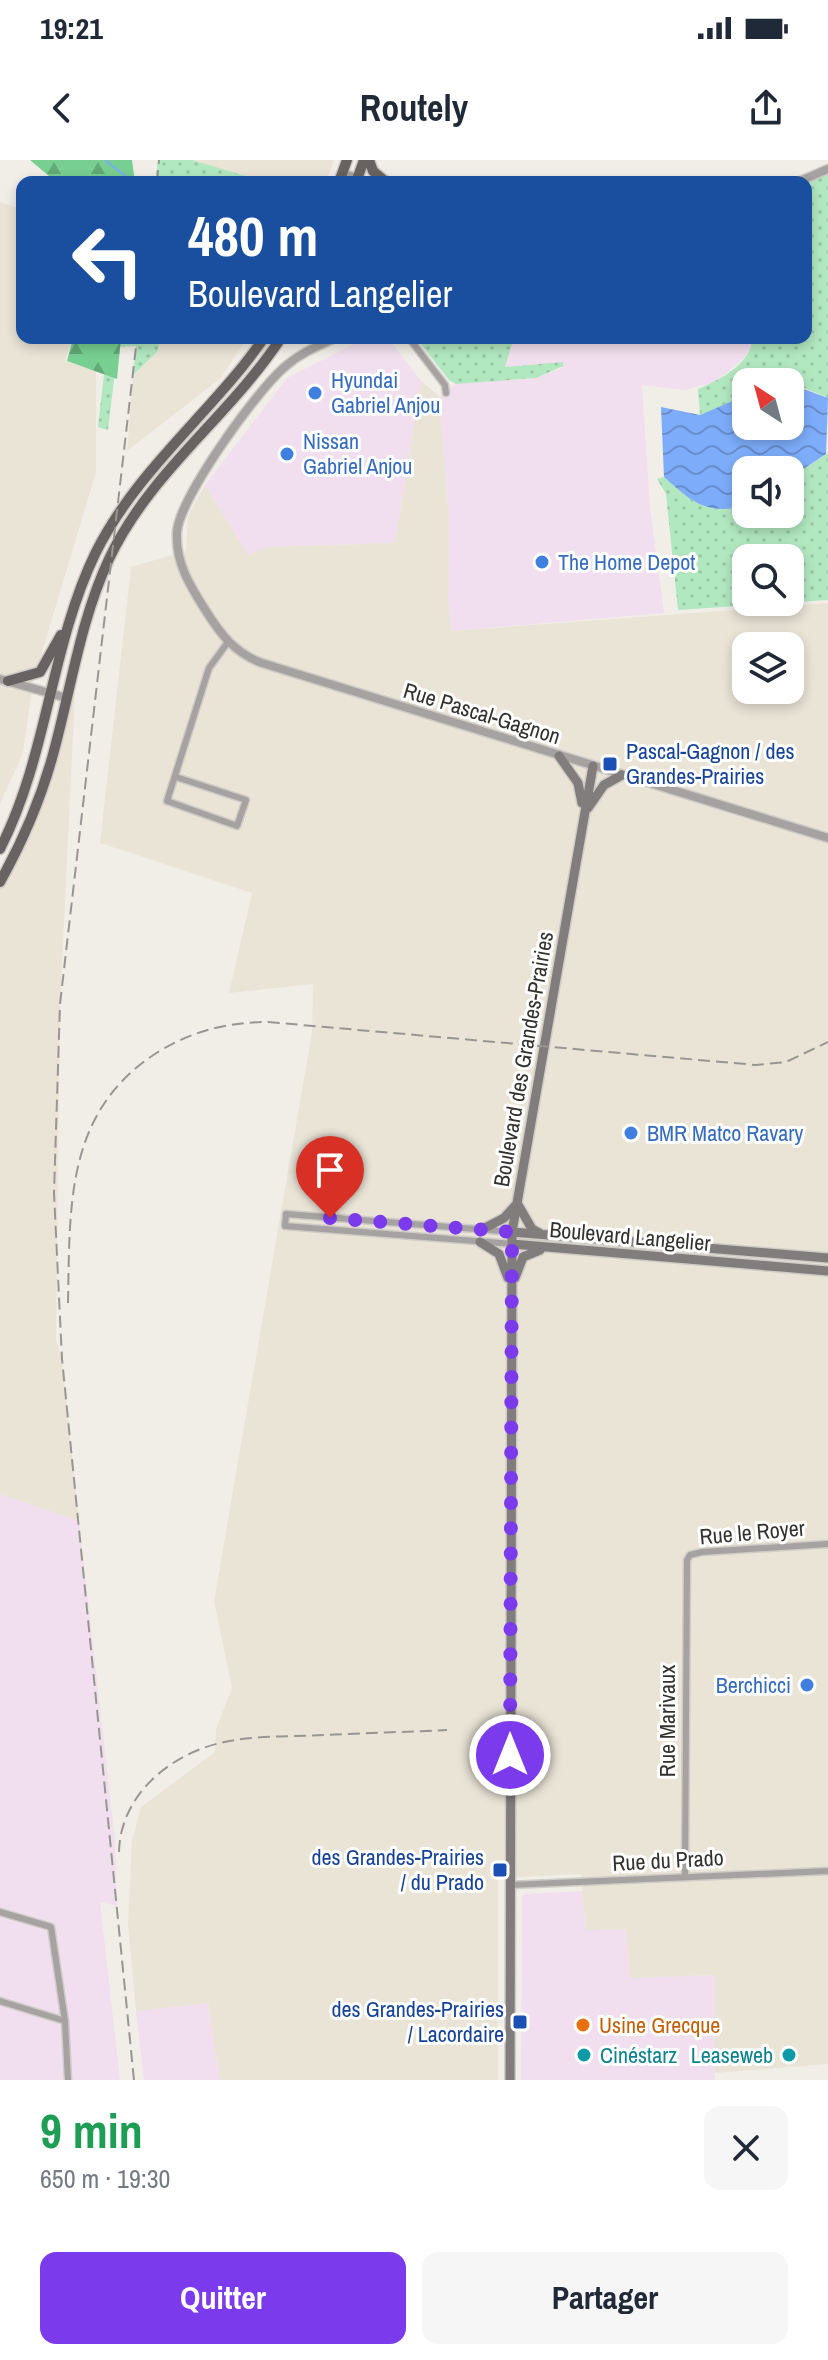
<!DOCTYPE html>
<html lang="fr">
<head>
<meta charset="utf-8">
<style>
	:root { --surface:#fff; --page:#f6f6f7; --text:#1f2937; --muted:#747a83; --accent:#7c3aed }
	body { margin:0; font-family:"Archivo Narrow",sans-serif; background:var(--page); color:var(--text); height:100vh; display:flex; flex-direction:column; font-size:30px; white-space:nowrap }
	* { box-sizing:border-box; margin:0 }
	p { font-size:26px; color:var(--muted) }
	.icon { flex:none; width:44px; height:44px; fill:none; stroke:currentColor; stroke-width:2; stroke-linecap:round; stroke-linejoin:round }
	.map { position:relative; height:1920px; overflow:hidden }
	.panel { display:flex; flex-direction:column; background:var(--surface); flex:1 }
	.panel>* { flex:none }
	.banner { position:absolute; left:16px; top:16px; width:796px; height:168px; border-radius:16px; box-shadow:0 4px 12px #0003; background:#1a4fa0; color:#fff; overflow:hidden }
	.needle { width:52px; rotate:324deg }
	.tools { position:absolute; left:732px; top:208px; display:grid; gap:16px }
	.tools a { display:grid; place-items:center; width:72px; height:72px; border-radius:16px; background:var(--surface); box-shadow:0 4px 12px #0003; font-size:40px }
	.pin { position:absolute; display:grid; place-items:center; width:68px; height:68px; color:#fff; margin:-82px -34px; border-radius:50% 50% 50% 0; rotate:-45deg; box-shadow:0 0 8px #0007 }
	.pin .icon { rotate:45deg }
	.me { position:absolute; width:88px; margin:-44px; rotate:0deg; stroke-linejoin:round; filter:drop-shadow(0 0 6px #0008) }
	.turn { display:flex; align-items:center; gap:28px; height:168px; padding:0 40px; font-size:36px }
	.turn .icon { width:104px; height:104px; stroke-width:2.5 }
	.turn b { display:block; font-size:56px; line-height:68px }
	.round { display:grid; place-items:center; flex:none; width:84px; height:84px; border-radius:16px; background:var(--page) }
	.headline { display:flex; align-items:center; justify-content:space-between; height:136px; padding:0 40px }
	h1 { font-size:48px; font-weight:800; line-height:60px; color:#1e9e55 }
	.cta { display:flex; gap:16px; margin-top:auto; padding:16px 40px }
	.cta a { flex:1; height:92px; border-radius:16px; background:var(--accent); color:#fff; font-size:32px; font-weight:800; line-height:92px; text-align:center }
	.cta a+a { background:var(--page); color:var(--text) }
	.status { display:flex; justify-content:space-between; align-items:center; height:56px; padding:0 40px; background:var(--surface); direction:ltr }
	.status svg { height:22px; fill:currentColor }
	header { display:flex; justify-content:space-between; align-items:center; height:104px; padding:0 40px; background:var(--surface); font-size:36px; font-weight:800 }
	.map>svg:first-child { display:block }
	.commercial { fill:#f1deee }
	.built { fill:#eae4d7; fill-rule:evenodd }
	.grass { fill:url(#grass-dots); fill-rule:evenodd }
	.forest { fill:url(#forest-firs) }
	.water { fill:url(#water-waves) }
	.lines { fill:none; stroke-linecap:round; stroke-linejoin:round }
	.stream { stroke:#7dadfa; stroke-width:2 }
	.minor-casing { stroke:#cfccc7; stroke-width:9 }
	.tertiary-casing { stroke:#cfccc7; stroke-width:11 }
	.secondary-casing { stroke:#cfccc7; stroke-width:12 }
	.primary-casing { stroke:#cfccc7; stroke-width:13 }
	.minor { stroke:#a5a2a1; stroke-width:6 }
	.tertiary { stroke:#a5a2a1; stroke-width:8 }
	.secondary { stroke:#817d7c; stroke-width:9 }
	.primary { stroke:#686362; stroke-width:10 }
	.rail { stroke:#989692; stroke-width:2; stroke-dasharray:12 6; stroke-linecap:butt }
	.route { stroke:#7c3aed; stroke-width:14; stroke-dasharray:0 25.2 }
	.shop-dot { fill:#3f7fe0; stroke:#fff; stroke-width:3 }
	.transit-dot { fill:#1a4fb4; stroke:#fff; stroke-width:3 }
	.food-dot { fill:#e8710a; stroke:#fff; stroke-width:3 }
	.culture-dot { fill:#0f9aa8; stroke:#fff; stroke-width:3 }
	.labels { text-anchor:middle; stroke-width:6; stroke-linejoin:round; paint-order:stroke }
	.shop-label { font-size:22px; fill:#366cbe; stroke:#fff; text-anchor:start }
	.street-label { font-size:22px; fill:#33322f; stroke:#fff }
	.transit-label { font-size:22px; fill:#164399; stroke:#fff; text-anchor:end }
	.food-label { font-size:22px; fill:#c56008; stroke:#fff; text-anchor:start }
	.culture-label { font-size:22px; fill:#0d838f; stroke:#fff; text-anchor:start }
</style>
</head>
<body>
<div class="status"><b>19:21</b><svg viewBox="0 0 49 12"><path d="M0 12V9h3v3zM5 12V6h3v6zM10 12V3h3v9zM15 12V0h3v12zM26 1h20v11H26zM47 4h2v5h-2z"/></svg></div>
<header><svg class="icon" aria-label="back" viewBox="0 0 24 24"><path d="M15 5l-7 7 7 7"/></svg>Routely<svg class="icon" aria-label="share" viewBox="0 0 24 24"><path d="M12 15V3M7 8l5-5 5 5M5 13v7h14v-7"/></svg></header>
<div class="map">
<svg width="828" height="1920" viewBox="0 0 828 1920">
	<defs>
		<pattern id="grass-dots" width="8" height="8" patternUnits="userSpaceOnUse" patternTransform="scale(2)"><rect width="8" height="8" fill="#b2e8c0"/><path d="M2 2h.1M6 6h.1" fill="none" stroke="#9ac7a5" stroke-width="1.8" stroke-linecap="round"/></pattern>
		<pattern id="forest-firs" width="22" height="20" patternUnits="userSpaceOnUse" patternTransform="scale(2)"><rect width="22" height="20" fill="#77cf91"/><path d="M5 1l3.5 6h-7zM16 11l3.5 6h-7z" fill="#62a977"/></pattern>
		<pattern id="water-waves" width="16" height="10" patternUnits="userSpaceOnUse" patternTransform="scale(2)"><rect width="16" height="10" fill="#7dadfa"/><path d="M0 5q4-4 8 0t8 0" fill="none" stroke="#678dcb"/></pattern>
	</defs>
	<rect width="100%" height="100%" fill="#f1eee8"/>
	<path class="commercial" d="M366,178H388L421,221L395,383L267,387L248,395L205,325L287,218Z
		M514,178H752L753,184L743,199L715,222L684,230L642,225L650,347L664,453L452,471L448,440L449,358L439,236L456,224L536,218L561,209L563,202L505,207Z
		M0,1334L79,1361L115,1680L117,1746L100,1742L120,1920H0Z
		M583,1731L586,1770L626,1769L630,1818L714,1815L715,1920H521L522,1737L525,1734Z
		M208,1843L220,1920H144L136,1851Z"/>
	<path class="built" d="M191,0H334L326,22H265Z
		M0,42L22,49V178H72L65,201L96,211V312L33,522L23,593L0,644Z
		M160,178H247L221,218L127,291L133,215L158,191Z
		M421,221L439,236L449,358L448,440L452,471L828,443V1904L715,1913L714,1815L630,1818L626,1769L586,1770L581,1714L498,1718V1920H220L208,1843L136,1851L128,1764L132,1680L141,1647L215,1592L216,1569L232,1528L214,1441L312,872L313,824L229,833L252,733L100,683L131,407L186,391L188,356L205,325L248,395L267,387L395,383ZM746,486H790V530H746Z
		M77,493L60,845L56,1180L62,1199L79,1361L0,1334V721L38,641Z"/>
	<path class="grass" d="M158,0H192L266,22H155Z
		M828,11V238L790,222H746V235L700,255L698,229C718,221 753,203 752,178H806V22Z
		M108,178H160L158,191L133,215L136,186L118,187L108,270L98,267Z
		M416,178H514L505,207L563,202V206L536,218L456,224L449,220Z
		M828,293V440L678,450L666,334L657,319L664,317C693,343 706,355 746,346V354H790V318ZM746,398H790V442H746Z"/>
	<path class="forest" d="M30,0H132L135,22H56Z
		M73,178H121L117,219L67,201Z"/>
	<path class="water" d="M790,224L828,238L826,294L790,318V310H746V346C706,355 693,343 664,317L661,247L700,255L746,235V266H790Z"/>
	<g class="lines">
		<path class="stream" d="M105,0L133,22"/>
		<defs>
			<path id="minor" d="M409,178L445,225L446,233
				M176,617L246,640L237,666L167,641L209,508L228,482
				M512,1084L285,1066L286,1054L512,1072
				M685,1717L687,1400L690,1395L702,1392L828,1384
				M510,1725L828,1711
				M0,1752L51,1767L65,1861L68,1920
				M0,1841L65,1861"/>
			<path id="tertiary" d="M342,13L367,22
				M798,22L828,9
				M335,178C318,186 301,193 287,205C259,227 179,338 177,372C175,402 190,426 206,451C221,475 235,493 262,503L828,678
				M0,519L67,538"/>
			<path id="secondary" d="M559,596L578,623L582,643
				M588,648L604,625L622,615
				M517,1043L532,1069L541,1074
				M481,1070L504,1058L515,1046
				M512,1072L828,1098
				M480,1082L499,1094L508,1118
				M512,1084L828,1111
				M515,1118L523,1097L540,1090
				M510,1920L512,1072L593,606"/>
			<path id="primary" d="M369,0L373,11L386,22
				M339,22L347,0
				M356,22L364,0
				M8,521L40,512L61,475
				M0,689C48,595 50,488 95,394C137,309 211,254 264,178
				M0,722C24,679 43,634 55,587C72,523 81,459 109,399C150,312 229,257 281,178"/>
		</defs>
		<use href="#minor" class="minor-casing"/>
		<use href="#tertiary" class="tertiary-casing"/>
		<use href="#secondary" class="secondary-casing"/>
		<use href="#primary" class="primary-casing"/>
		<use href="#minor" class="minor"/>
		<use href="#tertiary" class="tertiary"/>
		<use href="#secondary" class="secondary"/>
		<use href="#primary" class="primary"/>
		<path class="rail" d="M157,22L159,0
			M68,1143C70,1045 65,951 158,892C192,871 228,862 268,862L756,905L786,902L828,882
			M119,1692C120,1636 169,1595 220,1583C253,1575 290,1577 324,1575C365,1573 406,1572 447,1570
			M134,1920L62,1199L54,1033L60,844L137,178"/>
	</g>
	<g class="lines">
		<path class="route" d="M330,1058L512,1072L510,1595"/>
	</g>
	<g class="shop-dot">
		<circle cx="315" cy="233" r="8"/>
		<circle cx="287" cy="294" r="8"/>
		<circle cx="542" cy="402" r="8"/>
		<circle cx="631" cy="973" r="8"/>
		<circle cx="807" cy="1525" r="8"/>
	</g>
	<g class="transit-dot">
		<rect x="602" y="596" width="16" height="16" rx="4"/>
		<rect x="492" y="1702" width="16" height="16" rx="4"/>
		<rect x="512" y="1854" width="16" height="16" rx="4"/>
	</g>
	<circle class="food-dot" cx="583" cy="1865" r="8"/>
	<g class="culture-dot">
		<circle cx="584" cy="1895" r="8"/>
		<circle cx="789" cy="1895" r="8"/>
	</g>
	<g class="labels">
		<g class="shop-label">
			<text x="331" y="228">Hyundai<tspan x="331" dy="25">Gabriel Anjou</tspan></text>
			<text x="303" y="289">Nissan<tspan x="303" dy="25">Gabriel Anjou</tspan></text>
			<text x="558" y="410">The Home Depot</text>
			<text x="647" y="981">BMR Matco Ravary</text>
			<text x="791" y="1533" text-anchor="end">Berchicci</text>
		</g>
		<g class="street-label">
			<text transform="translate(482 553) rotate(17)" y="8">Rue Pascal-Gagnon</text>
			<text transform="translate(523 899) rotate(-80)" y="8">Boulevard des Grandes-Prairies</text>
			<text transform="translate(630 1076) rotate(5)" y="8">Boulevard Langelier</text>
			<text transform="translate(752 1372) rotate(-5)" y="8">Rue le Royer</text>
			<text transform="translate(667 1561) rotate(-90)" y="8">Rue Marivaux</text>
			<text transform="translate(668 1700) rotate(-3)" y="8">Rue du Prado</text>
		</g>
		<g class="transit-label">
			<text x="626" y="599" text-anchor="start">Pascal-Gagnon / des<tspan x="626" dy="25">Grandes-Prairies</tspan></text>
			<text x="484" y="1705">des Grandes-Prairies<tspan x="484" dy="25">/ du Prado</tspan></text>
			<text x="504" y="1857">des Grandes-Prairies<tspan x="504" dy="25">/ Lacordaire</tspan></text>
		</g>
		<g class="food-label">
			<text x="599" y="1873">Usine Grecque</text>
		</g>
		<g class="culture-label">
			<text x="600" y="1903">Cinéstarz</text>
			<text x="773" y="1903" text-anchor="end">Leaseweb</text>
		</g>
	</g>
</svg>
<div class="tools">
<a><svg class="needle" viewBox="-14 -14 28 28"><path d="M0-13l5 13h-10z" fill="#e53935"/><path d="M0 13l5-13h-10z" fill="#747a83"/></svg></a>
<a><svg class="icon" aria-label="sound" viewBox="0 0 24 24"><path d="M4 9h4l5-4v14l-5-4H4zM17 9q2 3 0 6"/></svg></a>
<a><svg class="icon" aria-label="search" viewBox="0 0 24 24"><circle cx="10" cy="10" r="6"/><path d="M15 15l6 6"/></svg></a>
<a><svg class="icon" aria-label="layers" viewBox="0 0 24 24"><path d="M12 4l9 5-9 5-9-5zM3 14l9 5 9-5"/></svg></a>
</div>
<div class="pin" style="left:330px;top:1058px;background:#d93025"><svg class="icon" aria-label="arrive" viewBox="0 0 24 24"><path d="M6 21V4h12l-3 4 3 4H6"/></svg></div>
<svg class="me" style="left:510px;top:1595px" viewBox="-20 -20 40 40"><circle r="17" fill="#7c3aed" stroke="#fff" stroke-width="3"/><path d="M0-11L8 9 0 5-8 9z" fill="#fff"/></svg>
<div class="banner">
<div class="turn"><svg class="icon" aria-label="left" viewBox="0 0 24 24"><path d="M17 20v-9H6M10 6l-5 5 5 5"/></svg><div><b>480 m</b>Boulevard Langelier</div></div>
</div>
</div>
<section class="panel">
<div class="headline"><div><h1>9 min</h1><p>650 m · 19:30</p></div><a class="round"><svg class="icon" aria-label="close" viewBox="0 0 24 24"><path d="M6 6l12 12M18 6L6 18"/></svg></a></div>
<div class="cta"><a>Quitter</a><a>Partager</a></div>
</section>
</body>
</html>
